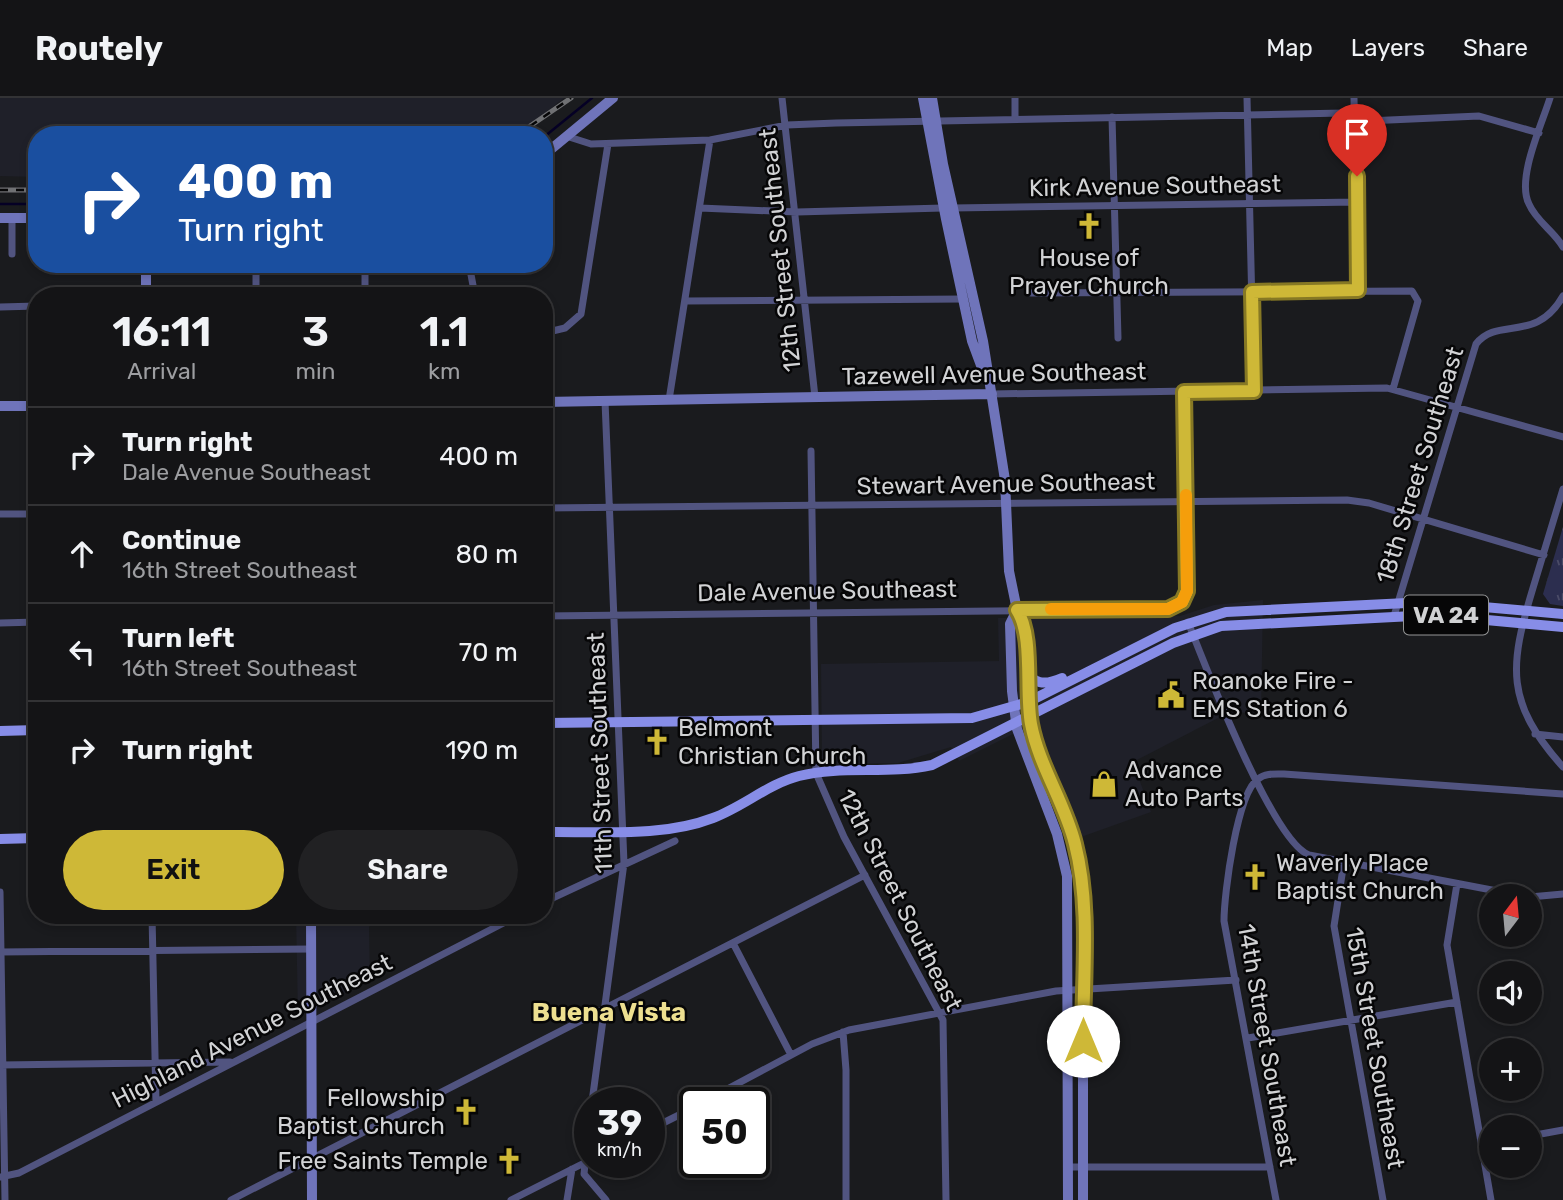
<!DOCTYPE html>
<html lang="en">
<head>
<meta charset="utf-8">
<style>
	:root { --surface:#141416; --page:#212123; --text:#f1f3f6; --muted:#9d9ea1; --line:#333335; --accent:#ceb837 }
	body { margin:0; font-family:Rubik,sans-serif; background:var(--page); color:var(--text); height:100vh; display:flex; flex-direction:column; font-size:26px; white-space:nowrap }
	* { box-sizing:border-box; margin:0 }
	p { font-size:23px; color:var(--muted) }
	.icon { flex:none; width:38px; height:38px; fill:none; stroke:currentColor; stroke-width:2; stroke-linecap:round; stroke-linejoin:round }
	.map { position:relative; flex:1; overflow:hidden }
	.sheet { position:absolute; left:28px; top:189px; width:525px; height:637px; display:flex; flex-direction:column; background:var(--surface); border-radius:28px; box-shadow:0 4px 10px #0003,0 0 0 2px var(--line) }
	.sheet>* { flex:none }
	.top-card { position:absolute; left:28px; top:28px; width:525px; height:147px; border-radius:28px; box-shadow:0 4px 10px #0003,0 0 0 2px var(--line); background:#1a4fa0; color:#fff; overflow:hidden }
	.needle { width:46px; rotate:16deg }
	.tools { position:absolute; left:1479px; top:786px; display:grid; gap:14px }
	.tools a { display:grid; place-items:center; width:63px; height:63px; border-radius:50%; background:var(--surface); box-shadow:0 4px 10px #0003,0 0 0 2px var(--line); font-size:35px }
	.speed { position:absolute; left:574px; top:989px; display:flex; gap:14px; font-size:35px; font-weight:700; text-align:center }
	.speed>* { display:grid; place-content:center; width:91px; height:91px; border-radius:50%; background:var(--surface); box-shadow:0 4px 10px #0003,0 0 0 2px var(--line); line-height:1 }
	.speed small { font-size:18px; font-weight:400 }
	.speed .limit { border:4px solid #111; border-radius:10px; background:#fff; color:#111 }
	.pin { position:absolute; display:grid; place-items:center; width:60px; height:60px; color:#fff; margin:-72px -30px; border-radius:50% 50% 50% 0; rotate:-45deg; box-shadow:0 0 7px #0007 }
	.pin .icon { rotate:45deg }
	.me { position:absolute; width:77px; margin:-38px; rotate:0deg; stroke-linejoin:round; filter:drop-shadow(0 0 5px #0008) }
	.turn { display:flex; align-items:center; gap:24px; height:147px; padding:0 35px; font-size:32px }
	.turn .icon { width:91px; height:91px; stroke-width:2.5 }
	.turn b { display:block; font-size:49px; line-height:60px }
	.eta { display:flex; justify-content:space-evenly; align-items:center; height:119px; text-align:center }
	.eta b { font-size:42px; font-weight:600; line-height:49px }
	.primary-button { display:flex; gap:14px; margin-top:auto; padding:14px 35px }
	.primary-button a { flex:1; height:80px; border-radius:42px; background:var(--accent); color:#111; font-size:28px; font-weight:600; line-height:80px; text-align:center }
	.primary-button a+a { background:var(--page); color:var(--text) }
	ul { padding:0; list-style:none }
	li { display:flex; align-items:center; gap:21px; height:98px; padding:0 35px; border-top:2px solid var(--line) }
	li div { flex:1 }
	li b { display:block; font-size:26px }
	li em { font-style:normal }
	header { display:flex; align-items:center; gap:42px; box-sizing:border-box; height:98px; padding:0 35px; background:var(--surface); border-bottom:2px solid var(--line) }
	header strong { font-size:33px }
	nav { display:flex; gap:38px; margin-inline-start:auto; font-size:24px }
	.map>svg:first-child { display:block }
	.built { fill:#1f2029 }
	.park { fill:url(#park-tufts) }
	.lines { fill:none; stroke-linecap:round; stroke-linejoin:round }
	.stream { stroke:#050025; stroke-width:2.5 }
	.street { stroke:#515480; stroke-width:7 }
	.secondary { stroke:#6f74ba; stroke-width:10 }
	.primary { stroke:#878de7; stroke-width:10 }
	.rail-casing { stroke:#707174; stroke-width:5 }
	.rail { stroke:#060607; stroke-width:2.5; stroke-dasharray:8; stroke-linecap:butt }
	.route-casing { stroke:#867824; stroke-width:18 }
	.route { stroke:#ceb837; stroke-width:12 }
	.slow { stroke:#f59e0b; stroke-width:12 }
	.labels { text-anchor:middle; stroke-width:5; stroke-linejoin:round; paint-order:stroke }
	.shield { fill:#060607; stroke:#949596; stroke-width:2 }
	.shield-label { font-size:23px; font-weight:bold; fill:#d1d2d4 }
	.street-label { font-size:24px; fill:#d1d2d4; stroke:#060607 }
	.poi-label { font-size:24px; fill:#d1d2d4; stroke:#060607; text-anchor:start }
	.neighbourhood-label { font-size:26px; font-weight:bold; fill:#eddf90; stroke:#060607 }
</style>
</head>
<body>
<header>
<strong>Routely</strong>
<nav><a>Map</a><a>Layers</a><a>Share</a></nav>
</header>
<div class="map">
<svg width="1563" height="1102" viewBox="0 0 1563 1102">
	<defs>
		<pattern id="park-tufts" width="24" height="20" patternUnits="userSpaceOnUse" patternTransform="scale(1.75)"><rect width="24" height="20" fill="#2c2e4f"/><path d="M3 7l-1-3M5 7V3M7 7l1-3M15 17l-1-3M17 17v-4M19 17l1-3" fill="none" stroke="#4a4b67"/></pattern>
	</defs>
	<rect width="100%" height="100%" fill="#1a1b1e"/>
	<path class="built" d="M0,0H564L535,23L508,37H37V79L0,78Z
		M1263,502L1261,616L1235,614L1220,619L1133,664L1151,714L1081,739L1037,624L959,663L951,649L898,665L822,666L821,566L999,563L998,520L1180,518L1214,507Z
		M296,817H377L369,829L370,882L298,918Z"/>
	<path class="park" d="M1563,429V508L1550,506L1543,496Z"/>
	<g class="lines">
		<path class="stream" d="M544,39L592,0
			M0,106H37"/>
		<path class="street" d="M782,0L815,299
			M1015,0V21
			M1247,0L1254,293
			M1354,0L1358,192
			M1550,0C1542,26 1516,81 1529,106C1536,123 1554,133 1563,149
			M1112,19L1118,240
			M566,38L591,46L710,42L787,27L836,25L1344,15L1367,23L1479,18L1539,35
			M700,110L797,114L943,110
			M953,110L1358,104
			M12,156V120
			M256,166V198
			M365,166V198
			M469,166L475,198
			M1031,195L1412,193L1418,203L1393,291
			M685,203L963,201
			M0,209L37,208
			M544,235L565,230L581,216L608,46
			M992,296L1387,290L1563,339
			M669,302L710,42
			M811,353L816,675L844,739L943,922L946,1102
			M1563,391C1553,424 1543,457 1533,490C1509,569 1505,604 1563,669
			M544,410L1347,402L1369,405L1544,457
			M0,416H37
			M544,518L1171,511L1182,504L1187,493L1184,294
			M1394,518L1476,246C1498,218 1536,246 1563,198
			M1188,524C1205,567 1272,743 1309,757L1523,798
			M0,525L37,524
			M1535,636L1563,639
			M1344,764L1334,828L1383,1102
			M1457,786L1447,847L1491,1102
			M0,794L5,1102
			M1530,799L1563,796
			M544,804L675,743
			M152,817L156,1004
			M733,845L791,957
			M0,854L312,851
			M843,934L846,972V1102
			M1248,940L1457,904
			M0,967L230,964
			M592,1004L624,765L605,303
			M703,1004L812,946L849,932L1056,893L1236,882
			M590,1020L584,1076L606,1102
			M649,1032L695,1009
			M1530,1038L1563,1032
			M1068,1069H1270
			M0,1079L19,1075L519,817
			M231,1102L865,777
			M511,1102L590,1062
			M567,1102L572,1071
			M1276,1102L1224,823C1224,796 1237,695 1258,681C1265,675 1275,676 1284,676L1563,696"/>
		<path class="secondary" d="M923,0L946,121L972,243L982,270
			M932,0L943,66L983,243L1005,382L1009,473L1017,512L1025,524L1026,590L1031,629L1074,742L1083,807V1102
			M544,57L613,0
			M0,120H37
			M146,166V198
			M544,304L992,296
			M0,308H37
			M1017,512L1010,526L1012,593L1017,631L1057,736L1067,778L1068,1102
			M311,817L312,1102"/>
		<path class="primary" d="M1026,568C1031,588 1046,587 1062,580
			M544,625L972,620L1028,604L1175,530L1226,514L1427,504L1563,516
			M0,633L37,632
			M544,734C600,733 661,740 713,720C743,709 768,686 799,678C843,667 888,677 932,667L1173,545L1221,528L1432,517L1563,529
			M0,741L37,740"/>
		<defs>
			<path id="rail" d="M517,37L571,0
				M0,92H37"/>
		</defs>
		<use href="#rail" class="rail-casing"/>
		<use href="#rail" class="rail"/>
	</g>
	<g class="lines">
		<defs>
			<path id="route" d="M1083,943C1083,879 1091,808 1075,746C1065,705 1039,668 1031,626C1025,593 1034,538 1017,512L1168,511L1182,504L1187,493L1184,294L1254,293L1252,194L1358,192L1357,78"/>
		</defs>
		<use href="#route" class="route-casing"/>
		<use href="#route" class="route"/>
		<path class="slow" d="M1051,511H1168L1182,504L1187,493L1186,397"/>
	</g>
	<defs>
		<symbol id="church-bare" viewBox="-9 -9 18 18"><path d="M-1.2-6h2.4v3.5h3.3v2.4h-3.3V6h-2.4V-.1h-3.3v-2.4h3.3Z" fill="#ceb837" stroke="#060607" stroke-width="2.5" paint-order="stroke"/></symbol>
		<symbol id="civic-bare" viewBox="-9 -9 18 18"><path d="M-.6-6.5H3V-4.5H.6V-3L4-1V1h2V6H-6V1h2V-1L-.6-3ZM-1.2 2.5V6h2.4V2.5Z" fill="#ceb837" stroke="#060607" stroke-width="2.5" paint-order="stroke"/></symbol>
		<symbol id="shop-bare" viewBox="-9 -9 18 18"><path d="M-5-2.5h2.3a2.7 3.5 0 0 1 5.4 0H5L5.5 6h-11ZM-1.5-2.5h3a1.5 2.3 0 0 0-3 0Z" fill="#ceb837" stroke="#060607" stroke-width="2.5" paint-order="stroke"/></symbol>
	</defs>
	<g fill-rule="evenodd">
		<use href="#church-bare" x="1070" y="109" width="38" height="38"/>
		<use href="#civic-bare" x="1152" y="578" width="38" height="38"/>
		<use href="#church-bare" x="638" y="625" width="38" height="38"/>
		<use href="#shop-bare" x="1085" y="667" width="38" height="38"/>
		<use href="#church-bare" x="1236" y="760" width="38" height="38"/>
		<use href="#church-bare" x="447" y="995" width="38" height="38"/>
		<use href="#church-bare" x="490" y="1044" width="38" height="38"/>
	</g>
	<g class="labels">
		<rect class="shield" x="1404" y="497.5" width="84" height="39" rx="5"/>
		<g class="shield-label">
			<text x="1446" y="525">VA 24</text>
		</g>
		<g class="street-label">
			<text transform="translate(1155 88) rotate(-1)" y="8">Kirk Avenue Southeast</text>
			<text transform="translate(780 152) rotate(-96)" y="8">12th Street Southeast</text>
			<text transform="translate(994 276) rotate(-1)" y="8">Tazewell Avenue Southeast</text>
			<text transform="translate(1420 367) rotate(-73)" y="8">18th Street Southeast</text>
			<text transform="translate(1006 386) rotate(-1)" y="8">Stewart Avenue Southeast</text>
			<text transform="translate(827 493) rotate(-1)" y="8">Dale Avenue Southeast</text>
			<text transform="translate(600 655) rotate(-92)" y="8">11th Street Southeast</text>
			<text transform="translate(900 802) rotate(63)" y="8">12th Street Southeast</text>
			<text transform="translate(252 933) rotate(-27)" y="8">Highland Avenue Southeast</text>
			<text transform="translate(1267 947) rotate(80)" y="8">14th Street Southeast</text>
			<text transform="translate(1375 950) rotate(80)" y="8">15th Street Southeast</text>
		</g>
		<g class="poi-label">
			<text x="1089" y="168" text-anchor="middle">House of<tspan x="1089" dy="28">Prayer Church</tspan></text>
			<text x="1192" y="591">Roanoke Fire -<tspan x="1192" dy="28">EMS Station 6</tspan></text>
			<text x="678" y="638">Belmont<tspan x="678" dy="28">Christian Church</tspan></text>
			<text x="1125" y="680">Advance<tspan x="1125" dy="28">Auto Parts</tspan></text>
			<text x="1276" y="773">Waverly Place<tspan x="1276" dy="28">Baptist Church</tspan></text>
			<text x="445" y="1008" text-anchor="end">Fellowship<tspan x="445" dy="28">Baptist Church</tspan></text>
			<text x="488" y="1071" text-anchor="end">Free Saints Temple</text>
		</g>
		<g class="neighbourhood-label">
			<text x="609" y="923">Buena Vista</text>
		</g>
	</g>
</svg>
<div class="tools">
<a><svg class="needle" viewBox="-14 -14 28 28"><path d="M0-13l5 13h-10z" fill="#e53935"/><path d="M0 13l5-13h-10z" fill="#9d9ea1"/></svg></a>
<a><svg class="icon" aria-label="sound" viewBox="0 0 24 24"><path d="M4 9h4l5-4v14l-5-4H4zM17 9q2 3 0 6"/></svg></a>
<a>+</a>
<a>−</a>
</div>
<div class="speed"><div>39<small>km/h</small></div><div class="limit">50</div></div>
<div class="pin" style="left:1357px;top:78px;background:#d93025"><svg class="icon" aria-label="arrive" viewBox="0 0 24 24"><path d="M6 21V4h12l-3 4 3 4H6"/></svg></div>
<svg class="me" style="left:1083px;top:943px" viewBox="-20 -20 40 40"><circle r="19" fill="#fff"/><path d="M0-13L10 11 0 6-10 11z" fill="#ceb837"/></svg>
<div class="top-card">
<div class="turn"><svg class="icon" aria-label="right" viewBox="0 0 24 24"><path d="M7 20v-9h11M14 6l5 5-5 5"/></svg><div><b>400 m</b>Turn right</div></div>
</div>
<section class="sheet">
<div class="eta">
<div><b>16:11</b><p>Arrival</p></div>
<div><b>3</b><p>min</p></div>
<div><b>1.1</b><p>km</p></div>
</div>
<ul>
<li><svg class="icon" aria-label="right" viewBox="0 0 24 24"><path d="M7 20v-9h11M14 6l5 5-5 5"/></svg><div><b>Turn right</b><p>Dale Avenue Southeast</p></div><em>400 m</em></li>
<li><svg class="icon" aria-label="ahead" viewBox="0 0 24 24"><path d="M12 20V5M6 11l6-6 6 6"/></svg><div><b>Continue</b><p>16th Street Southeast</p></div><em>80 m</em></li>
<li><svg class="icon" aria-label="left" viewBox="0 0 24 24"><path d="M17 20v-9H6M10 6l-5 5 5 5"/></svg><div><b>Turn left</b><p>16th Street Southeast</p></div><em>70 m</em></li>
<li><svg class="icon" aria-label="right" viewBox="0 0 24 24"><path d="M7 20v-9h11M14 6l5 5-5 5"/></svg><div><b>Turn right</b></div><em>190 m</em></li>
</ul>
<div class="primary-button"><a>Exit</a><a>Share</a></div>
</section>
</div>
</body>
</html>
